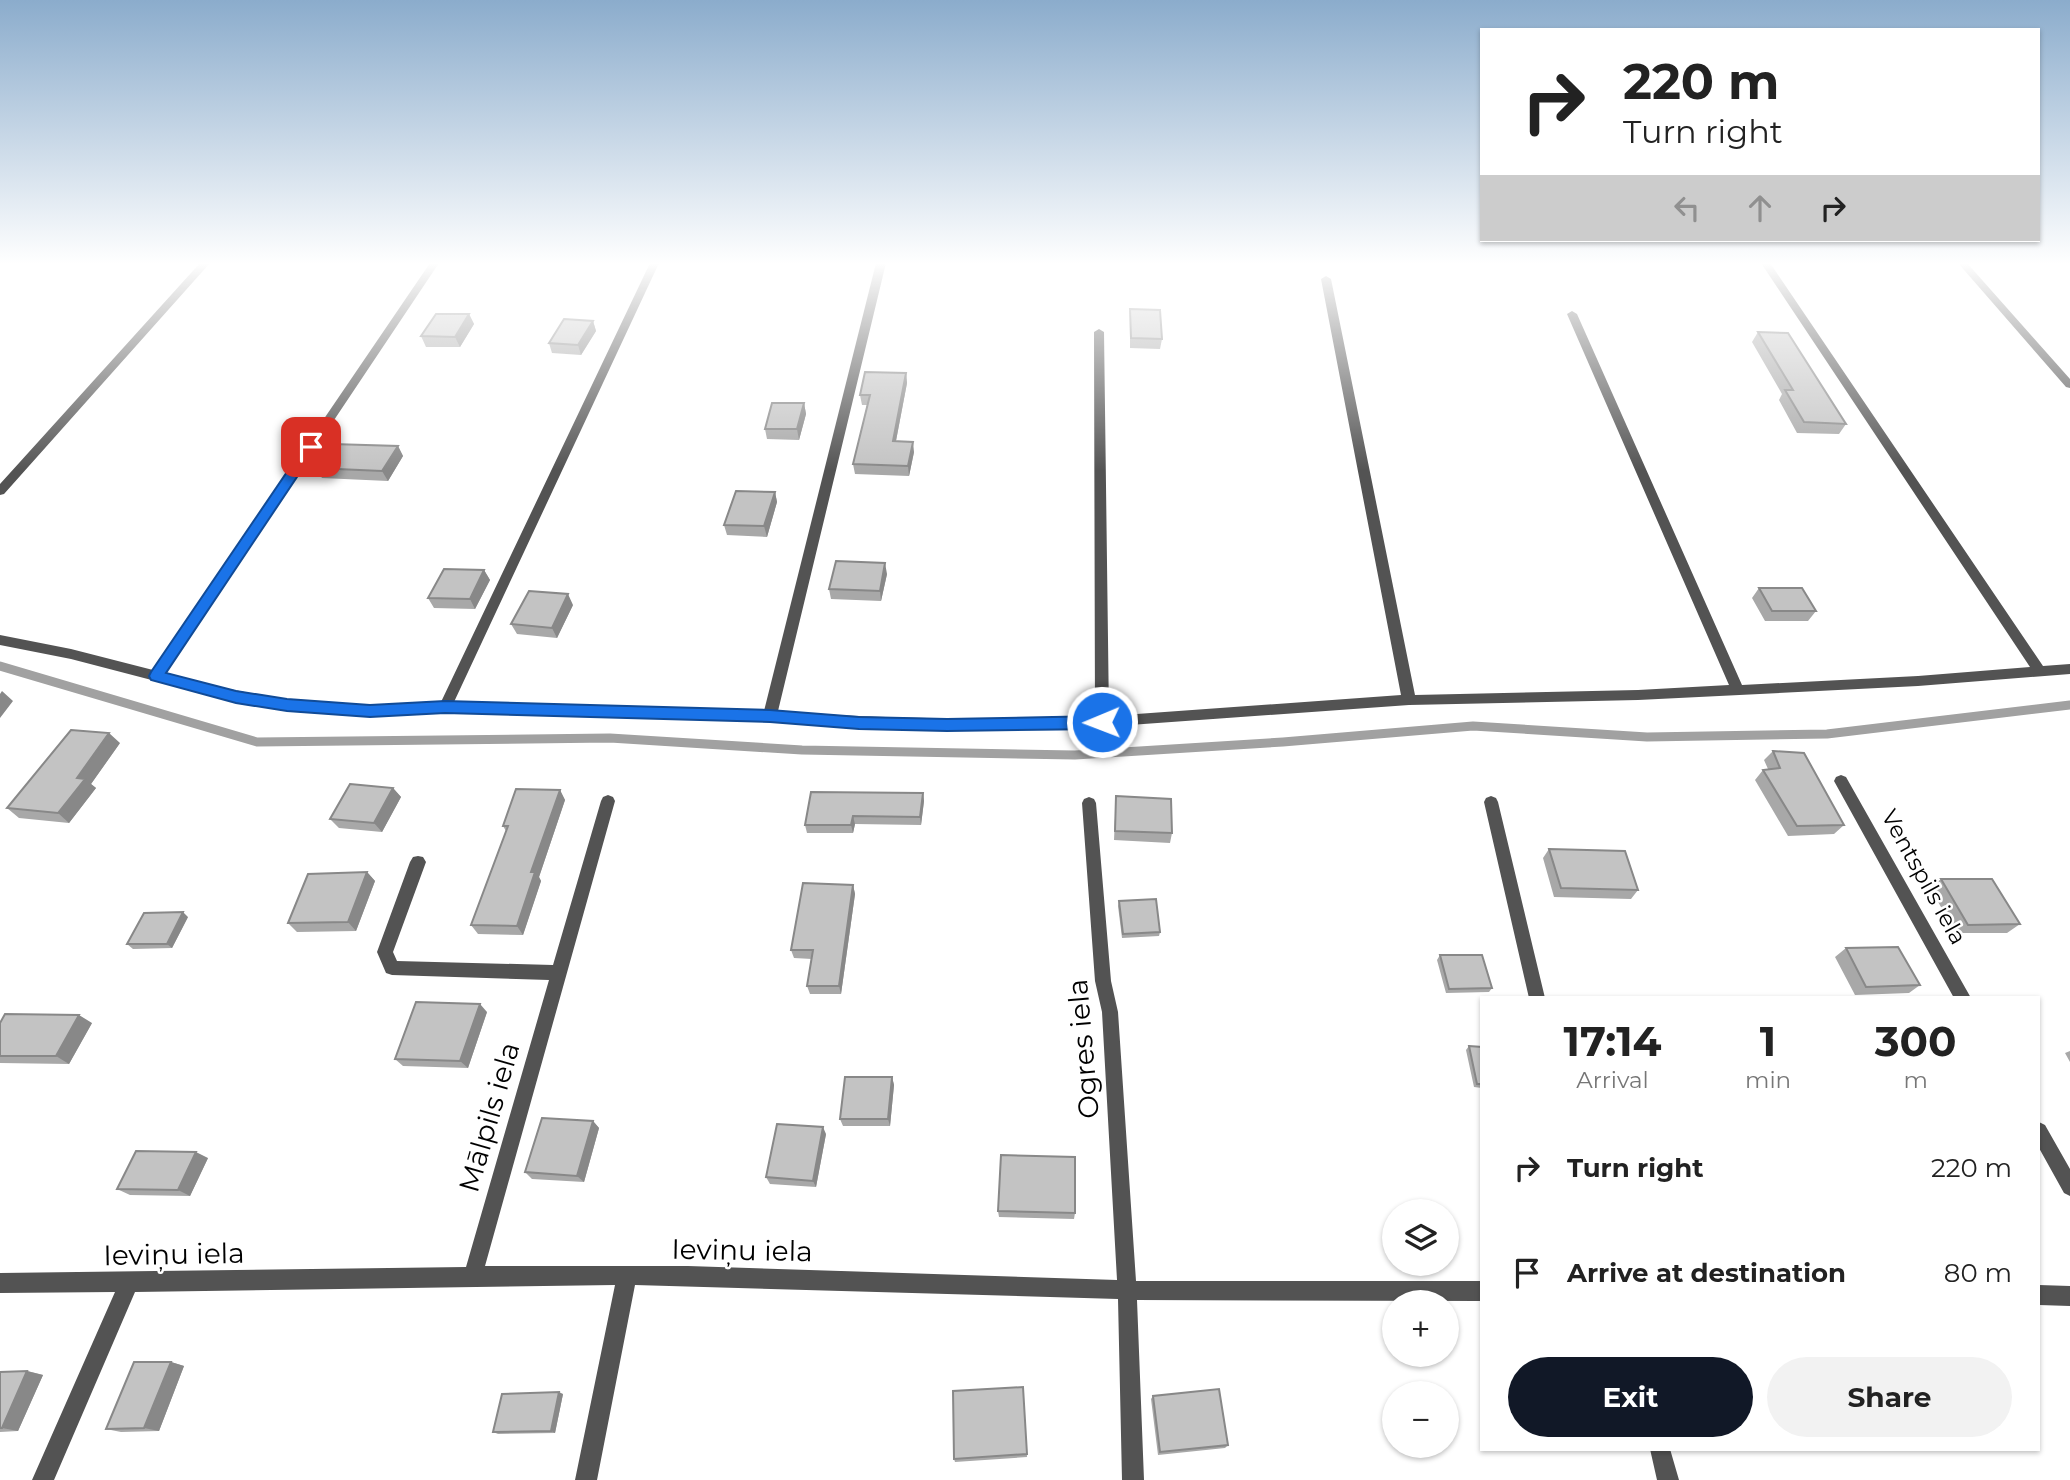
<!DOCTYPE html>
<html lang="en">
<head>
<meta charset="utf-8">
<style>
	:root { --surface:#fff; --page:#f2f2f2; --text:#222; --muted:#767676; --accent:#111827 }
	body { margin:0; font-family:Montserrat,sans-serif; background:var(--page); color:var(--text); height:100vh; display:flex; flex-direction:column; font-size:26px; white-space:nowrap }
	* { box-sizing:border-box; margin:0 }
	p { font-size:23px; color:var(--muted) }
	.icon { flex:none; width:38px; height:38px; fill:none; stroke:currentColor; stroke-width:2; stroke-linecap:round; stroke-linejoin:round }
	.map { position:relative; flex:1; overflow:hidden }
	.panel { position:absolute; left:1480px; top:996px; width:560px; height:455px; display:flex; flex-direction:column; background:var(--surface); border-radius:0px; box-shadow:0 2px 5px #0004 }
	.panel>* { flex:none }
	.hud { position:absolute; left:1480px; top:28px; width:560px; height:214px; border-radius:0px; box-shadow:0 2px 5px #0004; background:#fff; color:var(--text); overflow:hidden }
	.buttons { position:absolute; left:1382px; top:1199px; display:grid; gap:14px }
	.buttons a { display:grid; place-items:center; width:77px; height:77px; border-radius:50%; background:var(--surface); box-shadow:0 2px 5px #0004; font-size:35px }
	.pin { position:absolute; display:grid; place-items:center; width:60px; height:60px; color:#fff; margin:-30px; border-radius:14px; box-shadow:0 4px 10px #0006 }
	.me { position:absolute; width:77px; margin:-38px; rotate:269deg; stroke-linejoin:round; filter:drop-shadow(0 0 5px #0008) }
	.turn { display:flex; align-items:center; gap:24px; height:147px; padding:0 28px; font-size:32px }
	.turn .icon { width:91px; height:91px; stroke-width:2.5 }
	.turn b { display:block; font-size:49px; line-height:60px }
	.lanes { display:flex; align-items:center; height:66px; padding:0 28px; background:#0003; justify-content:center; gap:35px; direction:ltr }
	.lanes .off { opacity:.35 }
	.eta { display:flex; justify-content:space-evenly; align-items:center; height:119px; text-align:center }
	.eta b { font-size:42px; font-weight:700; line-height:49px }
	.button { display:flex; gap:14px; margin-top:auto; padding:14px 28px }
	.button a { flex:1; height:80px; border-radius:42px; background:var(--accent); color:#fff; font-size:28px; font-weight:700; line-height:80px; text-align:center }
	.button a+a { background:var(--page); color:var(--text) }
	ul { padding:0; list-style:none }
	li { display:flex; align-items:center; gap:21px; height:105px; padding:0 28px }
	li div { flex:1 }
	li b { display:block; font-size:26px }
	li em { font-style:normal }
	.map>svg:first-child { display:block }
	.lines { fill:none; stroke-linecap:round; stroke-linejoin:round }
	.stream { stroke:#a1a1a1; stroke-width:9 }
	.minor { fill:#535353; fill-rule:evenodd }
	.wall { fill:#a8a8a8 }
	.shaded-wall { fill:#888 }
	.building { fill:#c3c3c3; stroke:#888; stroke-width:2 }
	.route { fill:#1a73e8; stroke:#114b97; stroke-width:2 }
	.labels { text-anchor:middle; stroke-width:5; stroke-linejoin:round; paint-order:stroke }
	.street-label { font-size:23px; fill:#000; stroke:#fff }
	.near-street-label { font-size:28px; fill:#000; stroke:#fff }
</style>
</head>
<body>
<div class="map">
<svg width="2070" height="1480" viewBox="0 0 2070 1480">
	<rect width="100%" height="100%" fill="#fff"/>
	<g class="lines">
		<path class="stream" d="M0,666L257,742L610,738L802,750L1075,755L1283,742L1473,726L1647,737L1827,734L2070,705"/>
		<path class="minor" d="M200,263H210L4,494L0,495V484Z
			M430,263H439L165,673C232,691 301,706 371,706C394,706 417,703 441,702L650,263H659L454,702L764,711L876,263H886L778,711C884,720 989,719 1095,717L1094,332L1099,329L1104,332L1109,716L1401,695L1321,279L1326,276L1331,279L1415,695L1638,690L1729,685L1567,314L1572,311L1577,314L1742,685L1918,676L2030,667L1761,263H1770L2043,666L2070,664V674L1918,686L1638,700L1409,705L1102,727L947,730L859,728L770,721L445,712L370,716L287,710L236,702L71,659L0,645V635L71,649L153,670Z
			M1958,263H1967L2070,379V388L2066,387Z
			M1841,775L1846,777L1971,998H1954L1834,781L1836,777Z
			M608,795L613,797L615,801L485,1266H688L1117,1280L1102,1012L1095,981L1082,803L1084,799L1089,797L1094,799L1096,803L1111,981L1118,1012L1136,1281H1482V1301L1137,1300L1144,1480H1122L1118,1299L635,1285L597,1480H575L615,1285L135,1292L54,1480H32L115,1292L0,1293V1273L466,1267L549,980L392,975L386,973L377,952L410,862L413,857L418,856L423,857L426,862L393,952L397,961L553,965L601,801L603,797Z
			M1491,796L1496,798L1498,802L1545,998H1529L1484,802L1486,798Z
			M2039,1122L2045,1125L2070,1169V1196L2064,1193L2039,1148Z
			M2039,1285L2070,1286V1306L2039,1305Z
			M1650,1449H1670L1679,1480H1657Z"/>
	</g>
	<path class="wall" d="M1130,309L1162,339L1160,349L1130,348Z
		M469,314L474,324L460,347H426L421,336Z
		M593,321L596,331L581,355L552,353L549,343Z
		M1758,332L1846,424L1839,434L1797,433L1779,400L1782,394L1752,342Z
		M906,373L907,383L896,441L914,452L909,476L855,474L853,464L867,405H862L860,395Z
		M804,403L806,414L799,440L767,439L765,429Z
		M398,446L403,456L388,481L322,478L315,468Z
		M775,492L777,502L767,537L727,535L724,525Z
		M484,570L490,580L475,609L434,608L428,598Z
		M887,574L881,601L831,599L829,589Z
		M1759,588L1816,611L1808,621H1765L1752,598Z
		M573,605L557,638L517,634L511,624Z
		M120,743L91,784L96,788L69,823L19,818L7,808Z
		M1773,751L1844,825L1834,834L1788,836L1755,780L1763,770L1768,769L1764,760Z
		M393,788L401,797L382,832L339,828L330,819Z
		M560,790L565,800L539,877L541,881L523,935L478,934L471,925L506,831L503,826Z
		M923,793L924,801L921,825L855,824L853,833H807L805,825Z
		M1116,796L1172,833L1170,843L1114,840Z
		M1549,849L1638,890L1631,899L1554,897L1543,858Z
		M367,872L375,881L356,931L297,932L288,923Z
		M1941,879L2020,924L2007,933H1956L1930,888Z
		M853,885L855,894L841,994H810L807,986L812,959L794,958L791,950Z
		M1119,901L1160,932L1159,936L1122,938L1118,906Z
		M188,917L172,948L133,949L127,944Z
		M1846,948L1920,985L1909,993L1855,995L1835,957Z
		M1440,955L1492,988L1489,992L1446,993L1437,960Z
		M487,1012L468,1068L403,1066L395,1059Z
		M0,1023H92L69,1064L0,1063Z
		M1469,1046L1482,1047V1088L1474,1087L1466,1050Z
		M2070,1051V1062L2065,1053Z
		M892,1077L894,1085L890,1126H843L840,1119Z
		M593,1121L599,1128L584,1182L532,1179L525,1172Z
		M826,1134L816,1187L770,1184L766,1177Z
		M208,1158L190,1196L130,1195L117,1189Z
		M998,1211L1075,1213L1074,1219L999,1217Z
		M171,1362L184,1366L159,1431L121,1432L106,1429Z
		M27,1371L43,1375L18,1431L0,1432V1372Z
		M1023,1387L1027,1457L955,1462L954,1459Z
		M563,1394L555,1433L498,1434L493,1432Z
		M1153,1396L1228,1445L1225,1448L1158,1455L1151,1399Z"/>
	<path class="shaded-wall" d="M469,314L474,324L460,347L455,337Z
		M593,321L596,331L581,355L578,345Z
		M906,373L907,383L894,451L893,441Z
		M804,403L806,414L799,440L797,429Z
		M913,442L914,452L909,476L908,466Z
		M398,446L403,456L388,481L382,471Z
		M775,492L777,502L767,537L764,526Z
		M885,563L887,574L881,601L880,591Z
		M484,570L490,580L475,609L470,599Z
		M568,594L573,605L557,638L552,628Z
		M2,691L13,701L0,718V694Z
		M109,733L120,743L91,784L96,788L69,823L58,813L77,778Z
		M393,788L401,797L382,832L374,823Z
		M560,790L565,800L539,877L541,881L523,935L517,926L531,872Z
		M923,793L924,801L921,825L920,817Z
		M853,816L855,824L853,833L851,825Z
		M367,872L375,881L356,931L348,922Z
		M853,885L855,894L841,994L839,986Z
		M183,912L188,917L172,948L167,944Z
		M480,1004L487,1012L468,1068L460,1061Z
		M79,1015L92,1023L69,1064L56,1056Z
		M892,1077L894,1085L890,1126L888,1119Z
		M593,1121L599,1128L584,1182L577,1176Z
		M823,1127L826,1134L816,1187L813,1181Z
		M196,1152L208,1158L190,1196L178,1190Z
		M171,1362L184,1366L159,1431L144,1428Z
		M27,1371L43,1375L18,1431L2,1428Z
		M559,1392L563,1394L555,1433L551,1431Z"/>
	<path class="building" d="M1130,309L1160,310L1162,339L1131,338Z
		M436,314H469L455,337L421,336Z
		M564,319L593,321L578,345L549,343Z
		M1758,332L1788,333L1846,424L1804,422L1785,390H1793Z
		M865,372L906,373L893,441L913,442L908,466L853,464L870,395H860Z
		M772,403H804L797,429H765Z
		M332,444L398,446L382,471L315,468Z
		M736,491L775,492L764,526L724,525Z
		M836,561L885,563L880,591L829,589Z
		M444,569L484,570L470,599L428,598Z
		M1759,588H1802L1816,611H1772Z
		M529,591L568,594L552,628L511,624Z
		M71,730L109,733L77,778L85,779L58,813L7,808Z
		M1773,751L1804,753L1844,825L1797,826L1763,770L1780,768Z
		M350,784L393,788L374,823L330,819Z
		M516,789L560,790L531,872H535L517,926L471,925L508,826H503Z
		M811,792L923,793L920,817L853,816L851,825H805Z
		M1116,796L1171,799L1172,833L1115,831Z
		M1549,849L1625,851L1638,890L1561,888Z
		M367,872L348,922L288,923L308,874Z
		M1941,879H1992L2020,924L1968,925Z
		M803,883L853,885L839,986H807L813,950H791Z
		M1156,899L1160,932L1123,934L1119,901Z
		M183,912L167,944H127L144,913Z
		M1898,947L1920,985L1866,987L1846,948Z
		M1440,955H1482L1492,988L1449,989Z
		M416,1002L480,1004L460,1061L395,1059Z
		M5,1014L79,1015L56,1056H0V1023Z
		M1469,1046L1482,1047V1084H1477Z
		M845,1077H892L888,1119H840Z
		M542,1118L593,1121L577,1176L525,1172Z
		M777,1124L823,1127L813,1181L766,1177Z
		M136,1151L196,1152L178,1190L117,1189Z
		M1001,1155L1075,1157V1213L998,1211Z
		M134,1362H171L144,1428L106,1429Z
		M27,1371L2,1428H0V1372Z
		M1023,1387L1027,1454L954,1459L953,1391Z
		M1219,1389L1228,1445L1160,1452L1153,1396Z
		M559,1392L551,1431L493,1432L502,1394Z"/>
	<linearGradient id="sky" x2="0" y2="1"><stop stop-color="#8baccc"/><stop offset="0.56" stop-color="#fff"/><stop offset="1" stop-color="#fff" stop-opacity="0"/></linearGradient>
	<rect width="2070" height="471" fill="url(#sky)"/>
	<path class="route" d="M311,443L317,447L166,673L236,691L287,699L370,705L445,701L770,710L859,717L947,719L1102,716L1110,722L1102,729L947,731L859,729L770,722L445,713L370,717L287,711L236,703L151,680L149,676L151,672L306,444Z"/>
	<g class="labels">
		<g class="street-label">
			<text transform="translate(1924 877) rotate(61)" y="8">Ventspils iela</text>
		</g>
		<g class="near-street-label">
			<text transform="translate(1083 1049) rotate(-95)" y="10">Ogres iela</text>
			<text transform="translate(489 1117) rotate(-74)" y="10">Mālpils iela</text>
			<text transform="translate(742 1250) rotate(1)" y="10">Ieviņu iela</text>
			<text transform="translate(174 1254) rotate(-1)" y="10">Ieviņu iela</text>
		</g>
	</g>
</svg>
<div class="buttons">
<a><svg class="icon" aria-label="layers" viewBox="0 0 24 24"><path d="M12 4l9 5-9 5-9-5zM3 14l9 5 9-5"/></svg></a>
<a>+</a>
<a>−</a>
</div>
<div class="pin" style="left:311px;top:447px;background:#d93025"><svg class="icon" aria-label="arrive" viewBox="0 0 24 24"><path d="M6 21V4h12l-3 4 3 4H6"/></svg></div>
<svg class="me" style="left:1102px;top:722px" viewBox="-20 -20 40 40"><circle r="17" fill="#1a73e8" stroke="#fff" stroke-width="3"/><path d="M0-11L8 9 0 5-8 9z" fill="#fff"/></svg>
<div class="hud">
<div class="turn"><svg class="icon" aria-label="right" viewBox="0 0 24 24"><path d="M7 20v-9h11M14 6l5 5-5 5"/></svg><div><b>220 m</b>Turn right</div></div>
<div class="lanes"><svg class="icon off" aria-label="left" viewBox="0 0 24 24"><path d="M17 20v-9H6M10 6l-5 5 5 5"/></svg><svg class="icon off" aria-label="ahead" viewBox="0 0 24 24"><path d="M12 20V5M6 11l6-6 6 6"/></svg><svg class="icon" aria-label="right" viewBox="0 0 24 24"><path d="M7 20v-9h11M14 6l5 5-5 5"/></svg></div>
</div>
<section class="panel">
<div class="eta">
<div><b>17:14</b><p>Arrival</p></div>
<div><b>1</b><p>min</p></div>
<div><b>300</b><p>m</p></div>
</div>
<ul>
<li><svg class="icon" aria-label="right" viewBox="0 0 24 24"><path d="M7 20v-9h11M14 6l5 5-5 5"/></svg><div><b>Turn right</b></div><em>220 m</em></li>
<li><svg class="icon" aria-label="arrive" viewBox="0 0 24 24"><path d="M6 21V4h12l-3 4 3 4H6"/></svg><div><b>Arrive at destination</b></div><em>80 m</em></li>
</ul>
<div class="button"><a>Exit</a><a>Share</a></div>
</section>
</div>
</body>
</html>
